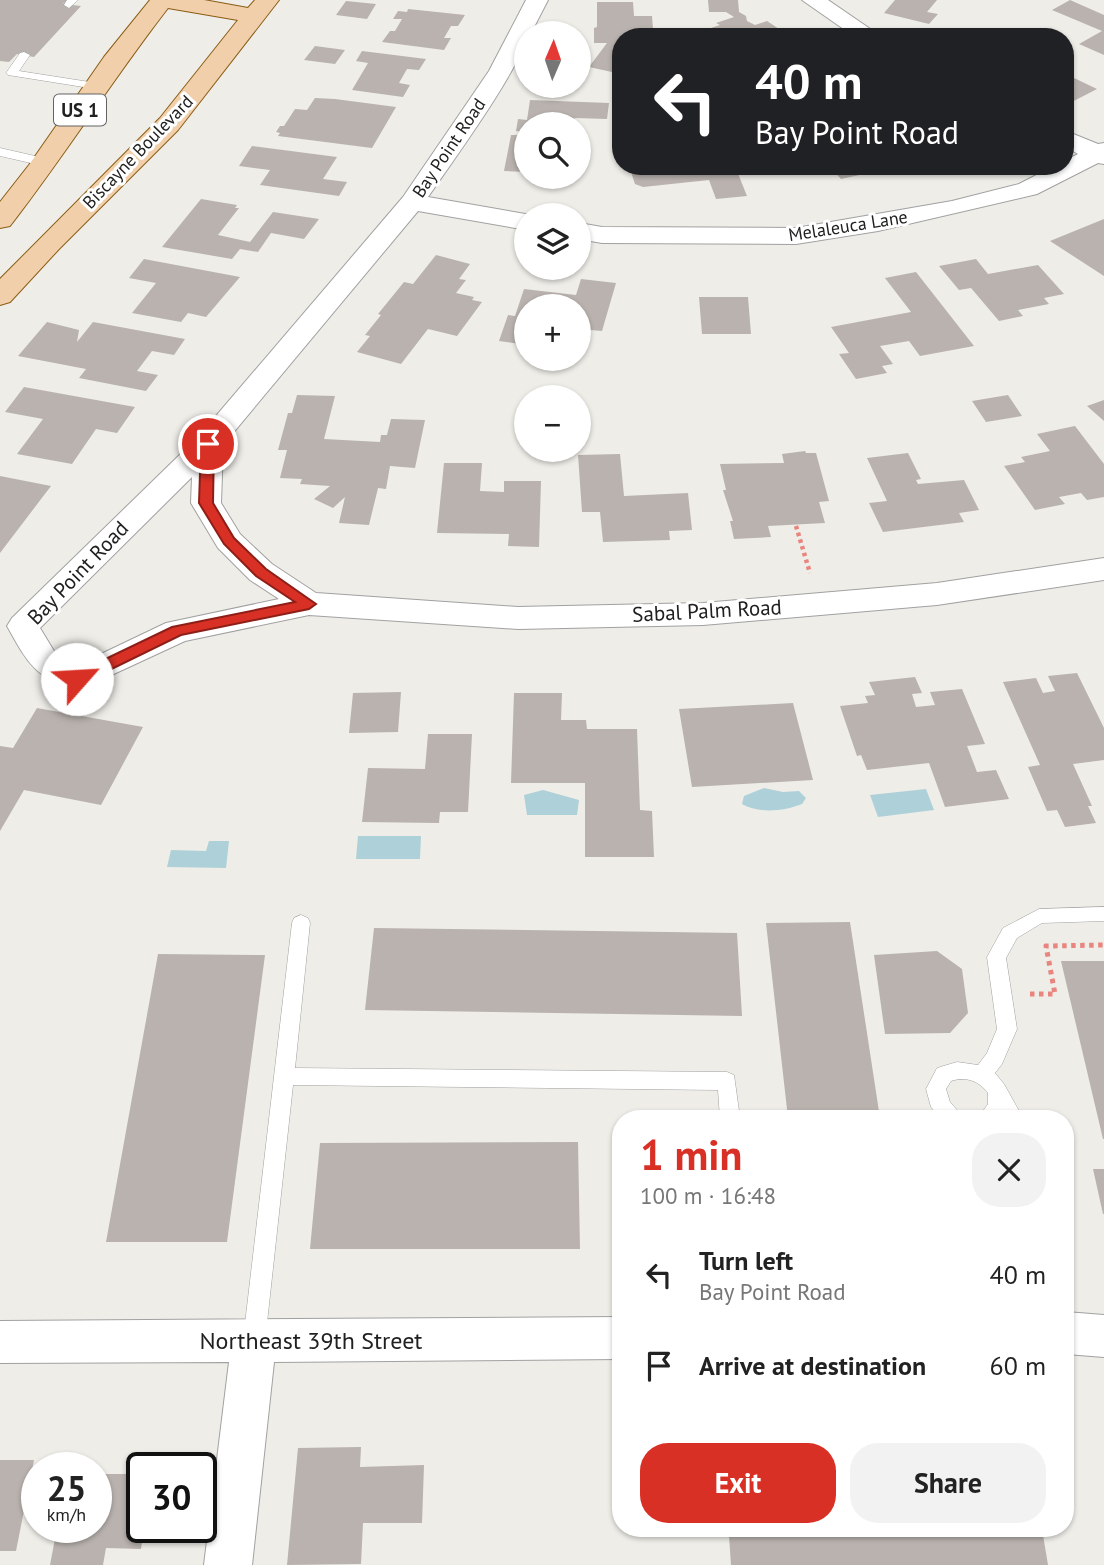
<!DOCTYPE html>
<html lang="en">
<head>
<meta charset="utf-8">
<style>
	:root { --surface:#fff; --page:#f2f2f2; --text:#222; --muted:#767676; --accent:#d93025 }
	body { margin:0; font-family:"PT Sans",sans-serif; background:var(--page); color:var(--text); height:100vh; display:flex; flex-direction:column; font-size:26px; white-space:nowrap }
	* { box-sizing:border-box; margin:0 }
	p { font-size:23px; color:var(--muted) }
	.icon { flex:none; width:38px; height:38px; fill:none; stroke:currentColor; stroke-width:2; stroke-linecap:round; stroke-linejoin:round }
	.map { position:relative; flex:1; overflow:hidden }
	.details { position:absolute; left:612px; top:1110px; width:462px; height:427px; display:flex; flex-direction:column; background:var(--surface); border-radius:28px; box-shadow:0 2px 5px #0004 }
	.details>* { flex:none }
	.banner { position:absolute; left:612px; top:28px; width:462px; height:147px; border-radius:28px; box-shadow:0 2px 5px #0004; background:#202124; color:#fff; overflow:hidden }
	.needle { width:46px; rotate:2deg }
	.buttons { position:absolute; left:514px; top:21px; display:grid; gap:14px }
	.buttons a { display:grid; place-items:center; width:77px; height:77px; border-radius:50%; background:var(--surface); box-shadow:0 2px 5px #0004; font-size:35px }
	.speed { position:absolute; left:21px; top:1452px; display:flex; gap:14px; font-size:35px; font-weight:700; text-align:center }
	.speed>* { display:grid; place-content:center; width:91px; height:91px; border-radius:50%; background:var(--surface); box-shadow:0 2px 5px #0004; line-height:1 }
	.speed small { font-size:18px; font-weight:400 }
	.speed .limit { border:4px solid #111; border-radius:10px; background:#fff; color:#111 }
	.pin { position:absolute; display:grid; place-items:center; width:60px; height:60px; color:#fff; margin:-30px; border:4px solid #fff; border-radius:50%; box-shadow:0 2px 7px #0007 }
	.me { position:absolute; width:77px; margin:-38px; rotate:64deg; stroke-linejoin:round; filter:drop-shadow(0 0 5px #0008) }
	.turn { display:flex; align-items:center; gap:24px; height:147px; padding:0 28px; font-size:32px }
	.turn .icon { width:91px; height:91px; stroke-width:2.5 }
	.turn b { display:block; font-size:49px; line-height:60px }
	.round { display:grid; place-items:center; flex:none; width:74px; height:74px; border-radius:28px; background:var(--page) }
	.summary { display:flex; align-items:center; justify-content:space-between; height:119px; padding:0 28px }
	h1 { font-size:42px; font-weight:800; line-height:52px; color:var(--accent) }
	.action { display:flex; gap:14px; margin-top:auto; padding:14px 28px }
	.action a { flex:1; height:80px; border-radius:28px; background:var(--accent); color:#fff; font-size:28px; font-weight:800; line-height:80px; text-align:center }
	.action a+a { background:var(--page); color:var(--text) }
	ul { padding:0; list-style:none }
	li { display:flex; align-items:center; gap:21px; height:91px; padding:0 28px }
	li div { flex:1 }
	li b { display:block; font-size:26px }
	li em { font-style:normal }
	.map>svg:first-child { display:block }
	.water { fill:#aed0d8 }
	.building { fill:#b9b2ae }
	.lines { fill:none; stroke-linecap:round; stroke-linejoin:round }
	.service-casing { stroke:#a1a1a1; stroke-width:1 }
	.minor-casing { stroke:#a1a1a1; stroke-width:2 }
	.primary-casing { stroke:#8a5c12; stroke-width:2 }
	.path-far1 { stroke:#e9857f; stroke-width:4.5; stroke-dasharray:3.5 3.5; stroke-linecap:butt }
	.path { stroke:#e9857f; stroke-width:5; stroke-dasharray:4.5 4.5; stroke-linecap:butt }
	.service { fill:#fff; fill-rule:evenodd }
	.minor { fill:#fff; fill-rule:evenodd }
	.primary { fill:#f1cfab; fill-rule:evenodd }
	.route { fill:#d93025; stroke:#8d1f18; stroke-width:2 }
	.labels { text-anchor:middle; stroke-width:6; stroke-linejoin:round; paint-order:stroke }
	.far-street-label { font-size:18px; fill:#202020; stroke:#fff }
	.shield { fill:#fff; stroke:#636363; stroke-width:2 }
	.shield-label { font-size:19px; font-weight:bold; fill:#202020 }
	.street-label { font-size:21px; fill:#202020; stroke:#fff }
	.near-street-label { font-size:24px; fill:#202020; stroke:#fff }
</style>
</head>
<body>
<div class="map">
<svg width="1104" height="1565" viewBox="0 0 1104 1565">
	<rect width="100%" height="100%" fill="#efede8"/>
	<path class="water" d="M764,788L783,792L799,791L806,798L802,804C785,811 758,814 742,804L744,796Z
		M926,789L934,810L878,817L870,795Z
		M543,790L579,800L577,815H527L524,795Z
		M358,836H421L420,859H356Z
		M209,841H229L226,868L167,867L171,850L206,851Z"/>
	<path class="building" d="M0,0H67L63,4L81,6L34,57L17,54L9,62L0,61Z
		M708,0H738L739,12L746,16L747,21L755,25L767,21L791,37H718L711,28L720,25L716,23L734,17L726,12H709Z
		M895,0H937L927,12L938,14L929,24L884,13Z
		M1070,0L1104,15V55L1079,44L1102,31L1052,10Z
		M346,1L376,4L367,19L336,15Z
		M597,2H633L634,16H652L653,29H647L648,37H621V74L589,67L607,43H594V28L597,27Z
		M408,9L465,15L458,26H451L444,38H451L444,50L382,42L390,31H395L402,19H393L398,11L407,12Z
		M315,46L345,50L335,64L304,60Z
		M362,51L426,59L419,70L407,69L399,83L410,85L403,97L352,90L368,63L356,61Z
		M1072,77L1097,89L1066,105V78Z
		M315,98L335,99L396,107L372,148L278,136L280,133L276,132L280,126H284L295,109L307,110Z
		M530,100L609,103L607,119L575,118L574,124H527V172L504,171L511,135H524L525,132L516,131L518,119L527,120Z
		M252,146L337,157L323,179L347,182L339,196L260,185L270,170L239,166Z
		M633,166H735L747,196L716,199L709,180L643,187L635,184L631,172H635Z
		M764,166H803V167L771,174Z
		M829,166H856L864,174L841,179Z
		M201,199L237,205L235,208H239L218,235L250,242L273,212L319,219L304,239L271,233L258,252L240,249L232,259L162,247Z
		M1104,219V276L1050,241Z
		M436,255L470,264L459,279L466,280L456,293L474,297L472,300L482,302L457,336L428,329L401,364L357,352L370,336L365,335L381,315L378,314L404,282L413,284Z
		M144,259L240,277L206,317L188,313L181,322L132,313L156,283L129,278Z
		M976,259L988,274L1038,265L1064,294L1044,298L1049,304L1018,310L1023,316L999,321L971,288L959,290L939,266Z
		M916,272L974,346L920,356L909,341L880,346L893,364L882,366L887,373L856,379L839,354L849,353L831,327L911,312L885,278Z
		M581,279L616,283L602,331L579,329V306H527V345L499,341L508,315L515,316L524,289L576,295Z
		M699,297H748L751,334H702Z
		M47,322L79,330L77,342L93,322L185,339L174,355L152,351L137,371L158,375L146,391L79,378L86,369L18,356Z
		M24,387L135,407L117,433L96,429L72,464L17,454L43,419L5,412Z
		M297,395L335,396L324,439L380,442L381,435H387L391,419L425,420L415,468L390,466L386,489L378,488L369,525L339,523L345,497L333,508L314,499L330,486L300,484L302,479L280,478L287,450H278L288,413H292Z
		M1008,395L1022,416L986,422L972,401Z
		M1104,400V421L1087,406Z
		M1075,426L1104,464V497L1087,500L1081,493L1059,497L1065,504L1035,510L1004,466L1025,462L1021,457L1050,451L1037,434Z
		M805,451L806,453H816L829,501L819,502L825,523L768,526L771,537L734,539L730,521H733L723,490H726L720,464L784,463L782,454Z
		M908,453L921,479L916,480L918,484L964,480L979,510L959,513L964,522L883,532L869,503L887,501L867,458Z
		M620,454L624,496L688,493L692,530L669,531L670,540L603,542L600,512H582L578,455Z
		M444,463H482L480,491L504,492V481H541L539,547L508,546L509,534L437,533Z
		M0,476L51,486L0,553Z
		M1077,673L1104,728V760L1073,764L1092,806H1088L1096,823L1065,827L1057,810L1047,811L1028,767L1040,765L1003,682L1036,678L1043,693L1055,691L1048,676Z
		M915,677L922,693L912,694L916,707L935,705L930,692L962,689L985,744L967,746L977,772L996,770L1009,799L945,807L929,763L867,770L861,755L857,756L840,706L868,703L865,696L875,695L869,682Z
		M401,692L398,732L349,733L353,693Z
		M514,693H562L561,720H586L587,729H637L640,810L652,811L654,857H585V783H511Z
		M793,703L813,780L692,787L679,709Z
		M37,708L143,727L101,805L24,790L0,831V746L13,748Z
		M428,734H472L468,812H440L439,823L362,822L368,768L425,769Z
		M850,922L880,1118H788L766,923Z
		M374,928L737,933L742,1016L365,1010Z
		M937,951L962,969L968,1013L950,1033L885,1034L874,955Z
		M158,954L265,955L227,1242H106Z
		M1061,961H1104V1139H1103Z
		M578,1142L580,1249H310L320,1143Z
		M1093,1169H1104V1214H1103Z
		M361,1447L360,1467L424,1465L422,1523H363L361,1564L287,1565L298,1448Z
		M0,1460H34L16,1551H0Z
		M155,1460L188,1461L187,1468H153Z
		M96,1474H130L127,1489H142V1528H144L141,1549L106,1548L103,1565H50L57,1528H96Z
		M1043,1535L1048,1565H731L729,1536Z"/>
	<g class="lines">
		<defs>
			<path id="service" d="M67,0H78L69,8L64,5Z
				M24,52L30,55L19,71L96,83L102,86L96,89L8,75L6,73L20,53Z
				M0,148L48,159L50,162L44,166L0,156Z
				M1104,907V921L1042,923L1017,938L1006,958L1017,1029L1002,1064L995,1073L1004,1084L1023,1118H978L988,1104V1093C979,1081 966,1076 951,1081L946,1089L950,1102L964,1118H940L931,1107L926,1089L937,1068L957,1062L978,1065L987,1053L997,1029L987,957L1003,928L1039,909Z
				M301,915L308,918L310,923L295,1068L727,1072L734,1075L740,1118H720L718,1090L293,1085L265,1341L262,1349L254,1352L246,1349L243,1341L292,923L294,918Z"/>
			<path id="minor" d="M526,0H548L531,33H527C527,60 447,169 428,197L531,215H527V230L418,211L223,445L221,503L240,534L272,564L316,593L518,607L703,603L937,583L1104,558V580L937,605L703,625L518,629L309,615L185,641L77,691C35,678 27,662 7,626L12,618L198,437L403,197L489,71ZM192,477L191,503L218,548L250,580L279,599L166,623L78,665L54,651L40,628Z
				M802,0H828L882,37H855Z
				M1066,131L1098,144L1104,143V164L1098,163L1037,194L878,231L796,244L602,243L579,239V223L602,227L796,228L952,201L1019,184L1054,166H1066V160L1078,154L1066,147Z
				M1066,1312L1104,1315V1357L1066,1354Z
				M621,1317V1359L274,1362L252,1565H204L229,1362L0,1363V1321Z"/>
			<path id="primary" d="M150,0H204L248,8L255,0H279L178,130L59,249L10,302L0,305V279L160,118L238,20L168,8C113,79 65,155 10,226L0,228V202L29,165L104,57Z"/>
		</defs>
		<use href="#service" class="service-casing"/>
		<use href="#minor" class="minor-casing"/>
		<use href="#primary" class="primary-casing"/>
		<path class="path-far1" d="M796,526L810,573"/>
		<path class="path" d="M1030,994H1055L1046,946L1104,945"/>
		<use href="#service" class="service"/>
		<use href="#minor" class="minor"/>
		<use href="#primary" class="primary"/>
	</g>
	<path class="route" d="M208,440L214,444L213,503L234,538L266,569L316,604L309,609L181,635L83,683H72L70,679L72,675L172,627L295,602L256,576L224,544L199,503L201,444Z"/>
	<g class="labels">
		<g class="far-street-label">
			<text transform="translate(449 148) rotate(-56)" y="6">Bay Point Road</text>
			<text transform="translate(138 152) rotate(-46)" y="6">Biscayne Boulevard</text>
			<text transform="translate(848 226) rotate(-9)" y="6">Melaleuca Lane</text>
		</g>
		<rect class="shield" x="54" y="94.5" width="52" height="31" rx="5"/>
		<g class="shield-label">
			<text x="80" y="117">US 1</text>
		</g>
		<g class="street-label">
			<text transform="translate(78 573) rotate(-46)" y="7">Bay Point Road</text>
			<text transform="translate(707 611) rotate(-3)" y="7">Sabal Palm Road</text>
		</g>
		<g class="near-street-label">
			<text x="311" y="1349">Northeast 39th Street</text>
		</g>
	</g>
</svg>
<div class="buttons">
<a><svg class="needle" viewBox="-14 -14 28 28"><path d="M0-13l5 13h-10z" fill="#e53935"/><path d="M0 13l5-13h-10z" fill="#767676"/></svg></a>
<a><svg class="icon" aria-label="search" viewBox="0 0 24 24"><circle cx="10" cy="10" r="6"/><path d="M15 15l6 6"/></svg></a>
<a><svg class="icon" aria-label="layers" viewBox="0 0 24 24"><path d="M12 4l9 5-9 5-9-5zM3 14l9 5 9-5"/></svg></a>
<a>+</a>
<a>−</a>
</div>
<div class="speed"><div>25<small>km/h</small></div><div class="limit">30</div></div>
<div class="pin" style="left:208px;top:444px;background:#d93025"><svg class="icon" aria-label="arrive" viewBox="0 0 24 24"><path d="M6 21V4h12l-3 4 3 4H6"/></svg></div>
<svg class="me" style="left:77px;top:679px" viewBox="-20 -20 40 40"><circle r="19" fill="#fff"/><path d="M0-13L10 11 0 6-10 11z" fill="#d93025"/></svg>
<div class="banner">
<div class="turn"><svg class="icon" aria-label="left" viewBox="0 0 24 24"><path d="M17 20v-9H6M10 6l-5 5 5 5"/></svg><div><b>40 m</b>Bay Point Road</div></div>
</div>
<section class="details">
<div class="summary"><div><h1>1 min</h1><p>100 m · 16:48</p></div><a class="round"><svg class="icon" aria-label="close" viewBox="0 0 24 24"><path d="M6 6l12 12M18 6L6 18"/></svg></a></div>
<ul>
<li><svg class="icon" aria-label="left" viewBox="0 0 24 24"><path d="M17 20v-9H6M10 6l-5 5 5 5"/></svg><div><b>Turn left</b><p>Bay Point Road</p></div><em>40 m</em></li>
<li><svg class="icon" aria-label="arrive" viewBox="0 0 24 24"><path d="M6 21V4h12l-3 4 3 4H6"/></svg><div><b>Arrive at destination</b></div><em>60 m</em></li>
</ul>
<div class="action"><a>Exit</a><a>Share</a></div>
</section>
</div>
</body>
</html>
